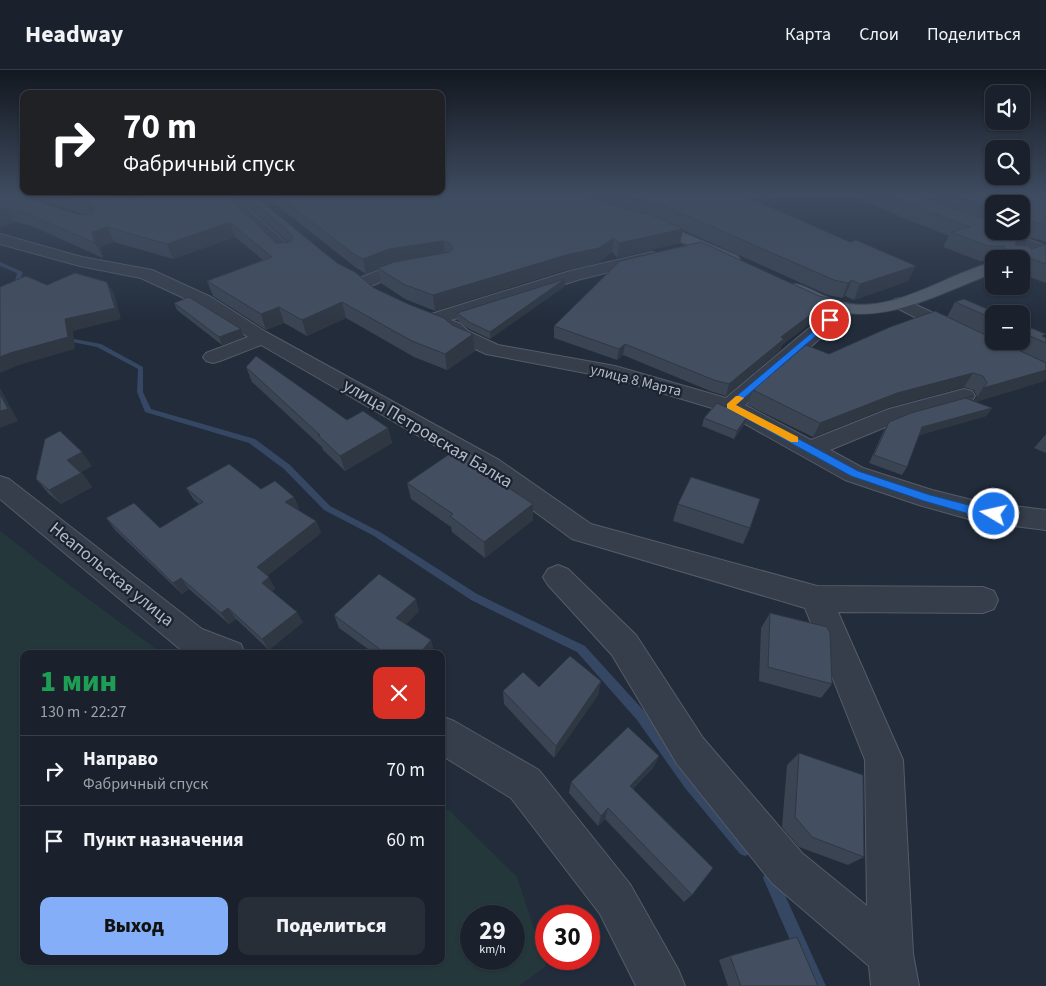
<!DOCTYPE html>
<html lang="ru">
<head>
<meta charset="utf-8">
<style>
	:root { --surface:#1a212c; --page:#272e38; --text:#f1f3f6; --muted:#9fa3a9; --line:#383e48; --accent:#84aef8 }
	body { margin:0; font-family:"Source Sans 3",sans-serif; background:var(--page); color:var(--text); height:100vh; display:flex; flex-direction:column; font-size:19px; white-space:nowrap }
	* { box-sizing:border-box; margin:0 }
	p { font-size:16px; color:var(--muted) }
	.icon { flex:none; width:28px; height:28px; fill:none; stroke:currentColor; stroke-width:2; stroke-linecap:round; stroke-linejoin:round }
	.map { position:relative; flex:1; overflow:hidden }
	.drawer { position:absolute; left:20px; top:580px; width:425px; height:315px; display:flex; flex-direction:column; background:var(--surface); border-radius:10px; box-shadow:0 1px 4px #0004,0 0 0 1px var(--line) }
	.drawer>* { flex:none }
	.top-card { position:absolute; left:20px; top:20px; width:425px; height:105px; border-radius:10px; box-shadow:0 1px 4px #0004,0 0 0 1px var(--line); background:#202124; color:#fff; overflow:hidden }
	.tools { position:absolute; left:985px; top:15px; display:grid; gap:10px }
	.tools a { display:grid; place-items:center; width:45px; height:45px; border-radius:10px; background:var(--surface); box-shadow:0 1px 4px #0004,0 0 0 1px var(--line); font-size:25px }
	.speed { position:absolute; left:460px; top:835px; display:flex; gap:10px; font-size:25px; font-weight:700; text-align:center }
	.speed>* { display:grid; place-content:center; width:65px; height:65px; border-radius:50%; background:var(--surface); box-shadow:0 1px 4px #0004,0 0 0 1px var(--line); line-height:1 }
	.speed small { font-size:12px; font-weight:400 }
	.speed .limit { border:8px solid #d22; background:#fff; color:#111 }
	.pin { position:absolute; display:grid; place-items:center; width:42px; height:42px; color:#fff; margin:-21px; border:2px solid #fff; border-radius:50%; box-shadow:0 1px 5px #0007 }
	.me { position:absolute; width:55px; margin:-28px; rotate:279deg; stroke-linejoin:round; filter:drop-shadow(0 0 4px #0008) }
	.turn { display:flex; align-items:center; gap:18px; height:105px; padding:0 20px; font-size:22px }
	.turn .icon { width:65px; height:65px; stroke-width:2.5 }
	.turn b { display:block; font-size:35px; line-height:42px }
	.round { display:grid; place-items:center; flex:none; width:52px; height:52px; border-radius:10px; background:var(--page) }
	.head { display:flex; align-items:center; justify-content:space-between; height:85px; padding:0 20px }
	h1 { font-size:30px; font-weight:800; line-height:38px; color:#1e9e55 }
	.button { display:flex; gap:10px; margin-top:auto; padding:10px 20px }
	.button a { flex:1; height:58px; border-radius:10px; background:var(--accent); color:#111; font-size:20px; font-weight:800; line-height:58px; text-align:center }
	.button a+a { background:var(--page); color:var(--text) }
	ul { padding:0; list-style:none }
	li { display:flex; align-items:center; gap:15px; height:70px; padding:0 20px; border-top:1px solid var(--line) }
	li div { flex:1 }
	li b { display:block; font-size:19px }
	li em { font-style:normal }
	header { display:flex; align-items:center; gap:30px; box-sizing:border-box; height:70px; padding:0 25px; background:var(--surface); border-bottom:1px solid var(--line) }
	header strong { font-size:24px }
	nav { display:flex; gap:28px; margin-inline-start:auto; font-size:18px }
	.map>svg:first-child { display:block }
	.green { fill:#24383c; fill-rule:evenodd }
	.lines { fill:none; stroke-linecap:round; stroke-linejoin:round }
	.stream { fill:#354762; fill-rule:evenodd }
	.minor-casing { stroke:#545c69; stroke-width:2 }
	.major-casing { stroke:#3f4754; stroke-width:2 }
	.minor { fill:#363e4b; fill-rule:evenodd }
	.major { fill:#535d6b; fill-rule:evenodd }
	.wall { fill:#3a4453; fill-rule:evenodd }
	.shaded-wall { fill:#2f3743 }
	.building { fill:#434f60; stroke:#2f3743 }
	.route { fill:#1a73e8; stroke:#114b97 }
	.slow { fill:#f59e0b }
	.labels { text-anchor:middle; stroke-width:4.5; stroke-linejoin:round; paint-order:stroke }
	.far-street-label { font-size:15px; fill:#b1b9c7; stroke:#1b2330 }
	.street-label { font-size:18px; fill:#b1b9c7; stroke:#1b2330 }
</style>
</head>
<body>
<header>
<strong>Headway</strong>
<nav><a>Карта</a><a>Слои</a><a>Поделиться</a></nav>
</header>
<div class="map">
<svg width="1046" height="916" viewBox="0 0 1046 916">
	<rect width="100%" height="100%" fill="#222c3b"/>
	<path class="green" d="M0,461L68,514L163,584H24V891H441V737L450,741L517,807L546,896L519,916H0ZM514,846V889H471V846Z"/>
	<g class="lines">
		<path class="stream" d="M0,192L23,202L18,217L0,229V224L14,215L17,203L0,196Z
			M64,267L101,274L143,297V322L151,339L255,369L290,395L330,436L380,462L477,524L585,576L645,642L693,710L750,774L752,779L750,784L745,786L740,784L685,718L637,650L577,582L471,530L374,466L324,440L284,399L249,373L145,342L137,322L138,299L97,277L62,270L61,269Z
			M770,801L775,803L826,916H810L763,808L765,803Z"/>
		<defs>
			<path id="minor" d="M219,125H233L294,180L296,183L294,186H282Z
				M992,157L994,161H1006L1046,176V184L1037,183L987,164L985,161L987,158Z
				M0,164L82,187L152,200L211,227L266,262L499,390L591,454L817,516L983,517L994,521L998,530L994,539L983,543L838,542L903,690L913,884L919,916H871L869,896L772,813L677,694L612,585L548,515L543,507L548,499L558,495L568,499L636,565L703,668L802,783L867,836L865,690L805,538L572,469L481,402L261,275L220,291L213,293L206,291L203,287L206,283L248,267L199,235L141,208L80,196L0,174Z
				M652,182L658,184L660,187L658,190L581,209L451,250L461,254L468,261L498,275L615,296L726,328L838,234L844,233L850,234L853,238L850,242L745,335L811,370L889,339L964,319L972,321L975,326L972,331L905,349L830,380L863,398L932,420L976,431L1046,440V460L976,451L919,435L845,410L722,341L612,308L486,284L454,269L447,262L428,253L426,249L428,245L570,201Z
				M416,191L422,193L424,196L422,199L397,205L371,216H359L357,212L359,208L386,198Z
				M901,228L966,258L969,262L966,266L959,268L952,266L895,237L892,233L895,229Z
				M0,406L9,409L202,559L241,574L245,584H191L180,579L0,429Z
				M441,646L454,651L539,700L630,814L678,899L685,916H636L600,844L511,728L441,685Z"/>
			<path id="major" d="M648,148L738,186L740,189L738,192H726L643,155L641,152L643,149Z
				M994,192V203C936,224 876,262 814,234C805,230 793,227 787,219L790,215L796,214C812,218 826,229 843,233C895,244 945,204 994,192Z"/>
		</defs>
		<use href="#minor" class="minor-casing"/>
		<use href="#major" class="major-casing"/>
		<use href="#minor" class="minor"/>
		<use href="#major" class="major"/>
	</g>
	<path class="wall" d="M0,125L26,127L80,145H85L45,131L35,125H227L276,173L288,172L236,125H253L337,193L374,218L473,264L475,281L447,300L414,287L346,248L307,266L284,253L266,260L213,226L207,211L263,190L235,167L173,189L114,172L100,177L103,188L32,156L15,152L0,158Z
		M264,125H790L757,132L908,211L854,230L845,226L842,228L828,225L683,160L680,173L617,188L612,182L598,193L569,199L435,241L405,229L381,213L378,199L366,204L355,197Z
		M847,125H1046V172L1030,167L1025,176L1031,179L1046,174V213L1021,204V189H994V191H980L943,177L949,166ZM994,134H1021V161H994Z
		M565,216L490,269L469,259L457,250V243Z
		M819,226L831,229L827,240L782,275L780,280L726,326L710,321L623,285L617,290L554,268V256Z
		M955,232L994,244V271H1021V254L1046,268V308L1044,311L975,332L992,338L986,346L919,365L907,397L902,405L869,393L884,360L889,352L970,330L974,331L977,327L974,320L964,317L889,337L813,367L748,335L753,320L829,284L947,247Z
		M174,233L241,259L244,267L222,275L177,240Z
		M246,297L347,350L388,358L392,373L345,401L323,380L322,377L252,312Z
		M747,347L744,355L734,369L702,356L704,348Z
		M1046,364V383L1034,378Z
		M92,396L81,402L92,417L61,434L48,423L36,409Z
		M491,406L533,450L485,488L452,462L451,457L411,429L407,413Z
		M186,418L261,419L294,427L299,439L297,440L316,451L321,463L267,506L275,518L272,521L303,552L269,580L236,549L229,554L189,519L182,524L115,460L106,448L160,458L199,434L194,430Z
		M678,434L750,458L743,474L673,451Z
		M419,541L406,554L431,570L434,582L432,584H375L339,558L334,545Z
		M770,543L832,614L821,628L759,611L761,558Z
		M601,611L598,625L554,688L504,634L503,621Z
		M799,683L864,787L848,795L799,777L782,757L787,695Z
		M659,686L653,698L633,719L692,825L684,832L605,749L598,756L569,723L571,712Z
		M730,886L818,916H728L719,890Z"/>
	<path class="shaded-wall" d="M735,125H790L732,136Z
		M6,138L15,152L0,158V141Z
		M230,152L235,167L173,189L167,174Z
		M107,157L114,172L100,177L103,188L95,173L92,162Z
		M683,159L680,173L617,188L619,173Z
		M1031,165L1022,180L1011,181L1017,170Z
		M614,168L612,182L598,193L569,199L435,241L433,225Z
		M443,171L445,185L378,198V199L366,204L363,189L389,179Z
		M916,196L908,211L854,230L860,214Z
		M565,209V216L490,269V262Z
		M852,210L845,226L842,228L848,213Z
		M107,212L114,223L121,249L73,261L75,279L19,295L0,303V287L65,249Z
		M831,229L827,240L782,275L780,280L726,326L729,314L781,267Z
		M342,232L346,248L307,266L302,250Z
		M279,237L284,253L266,260L261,244Z
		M241,259L244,267L222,275L219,267Z
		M473,264L475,281L447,300L445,284Z
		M625,274L623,285L617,290L619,279Z
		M1046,300V308L1044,311L973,333L983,318Z
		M973,303L964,317L889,337L813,367L820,353L897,323Z
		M0,318L18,351L0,358Z
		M992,338L986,346L917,366L922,357Z
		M747,347L744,355L734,369L737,361Z
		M388,358L392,373L345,401L340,386Z
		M82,382L92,396L78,404L67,390Z
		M490,396L491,412L483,401Z
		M81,403L92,417L61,434L49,420Z
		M294,427L299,439L290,444L285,432Z
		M533,434V450L485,488L484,472Z
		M316,451L321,463L263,509L257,497Z
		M269,507L275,518L268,524L262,513Z
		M181,508L189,519L182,524L173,513Z
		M416,529L419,541L400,561L396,548Z
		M228,538L236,549L229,554L221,543Z
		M297,542L303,552L269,580L262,569Z
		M431,570L434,582L432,584H419Z
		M601,611L598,625L554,688L556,676Z
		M659,686L653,698L625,727L630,716Z
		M608,738L605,749L598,756L601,746Z"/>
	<path class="building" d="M0,125H23L26,127L80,145L92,144L94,139L92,136L60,125H109L132,128L144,125H227L276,173L291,172L293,167L291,164L247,125H253L337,193L355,202L374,218L408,234L444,248L452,255L473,264L445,284L412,271L342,232L302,250L279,237L261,244L207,211L272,187L230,152L167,174L107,157L92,162L95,173L23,142L6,138L0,141Z
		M277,125H581L656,147L683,159L619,173L614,168L599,178L570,184L433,225L403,214L378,198L394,192L450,182L453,178L450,173L443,171L389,179L363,189L352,183Z
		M625,125H743L850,172L856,170L916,196L860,214L852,210L848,213L834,210L667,137Z
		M887,125H916L994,152V161H1020L1031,165L1017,170L1015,175L1028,176L1031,179L1046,174V194L1005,179L1004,176H988L951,162L970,157Z
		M954,125H1046V155L1021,148V134H994V139Z
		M701,172L819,226L831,229L781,267L784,269L729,314L714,310L625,274L619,279L554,256L620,191Z
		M75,203L107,212L115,238L65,249L68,267L10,283L0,287V217L26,206L47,215Z
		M565,209L490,262L469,252L457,243Z
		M189,227L241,259L219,267L174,233Z
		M964,229L999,244H994V249L955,232Z
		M935,241L994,269V271H999L1046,293V300L983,318L987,313L983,306L973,303L897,323L820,353L753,320L806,275L829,284L890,257Z
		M1021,254L1046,264L1042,266L1046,268V273L1021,262Z
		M256,286L347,350L363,341L388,358L340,386L318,365H320L246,297Z
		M0,324L8,339L0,341Z
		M973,326L965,328L992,338L922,357L907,397L874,385L889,352L911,343Z
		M717,333L747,347L737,361L704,348Z
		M60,361L82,382L67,390L81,403L49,420L36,409L45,369Z
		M460,377L490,396L483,401L533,434L484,472L450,446L453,444L407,413Z
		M229,394L261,419L275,411L294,427L285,432L316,451L257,497L269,507L262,513L297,542L262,569L228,538L221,543L181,508L173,513L106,448L134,433L160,458L203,432L186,418Z
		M691,407L760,429L750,458L678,434Z
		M379,504L416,529L396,548L431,570L419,584H384L385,583L334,545Z
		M770,543L827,557L830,563L832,614L768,597Z
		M570,586L601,611L556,676L503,621L523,602L539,617Z
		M628,657L659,686L630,716L713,798L692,825L608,738L601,746L571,712Z
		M799,683L863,705L864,787L812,767L795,747Z
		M797,867L818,916H741L730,886Z"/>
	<linearGradient id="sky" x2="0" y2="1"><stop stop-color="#131820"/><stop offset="0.49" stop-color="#3e4b60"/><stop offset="1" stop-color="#3e4b60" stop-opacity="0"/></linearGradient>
	<rect width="1046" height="254" fill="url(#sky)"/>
	<path class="route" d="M828,249L834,250L736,335L858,401L930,425L976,437L998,441L999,444L998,446H976L924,431L851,406L727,338V334Z"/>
	<path class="slow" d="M736,326H739L744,328L736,335L798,367V372H791L727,338V334Z"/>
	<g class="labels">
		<g class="far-street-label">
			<text transform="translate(636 310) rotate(14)" y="5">улица 8 Марта</text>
		</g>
		<g class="street-label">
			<text transform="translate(428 363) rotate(31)" y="6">улица Петровская Балка</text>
			<text transform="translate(112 504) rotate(39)" y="6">Неапольская улица</text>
		</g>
	</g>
</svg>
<div class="tools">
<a><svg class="icon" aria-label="sound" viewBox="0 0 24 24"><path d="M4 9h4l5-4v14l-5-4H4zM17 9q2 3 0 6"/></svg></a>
<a><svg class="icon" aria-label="search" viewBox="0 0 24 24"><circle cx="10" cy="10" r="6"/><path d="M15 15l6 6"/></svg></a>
<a><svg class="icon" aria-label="layers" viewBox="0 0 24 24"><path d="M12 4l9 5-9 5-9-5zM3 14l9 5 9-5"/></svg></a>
<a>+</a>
<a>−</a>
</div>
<div class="speed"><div>29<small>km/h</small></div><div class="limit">30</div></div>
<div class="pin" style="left:830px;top:250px;background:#d93025"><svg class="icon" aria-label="arrive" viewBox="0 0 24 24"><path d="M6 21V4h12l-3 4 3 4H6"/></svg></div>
<svg class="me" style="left:994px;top:444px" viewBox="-20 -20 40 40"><circle r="17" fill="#1a73e8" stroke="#fff" stroke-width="3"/><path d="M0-11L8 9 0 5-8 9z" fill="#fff"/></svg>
<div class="top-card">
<div class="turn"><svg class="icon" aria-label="right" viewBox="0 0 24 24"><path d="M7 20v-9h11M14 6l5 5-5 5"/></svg><div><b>70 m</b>Фабричный спуск</div></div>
</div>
<section class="drawer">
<div class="head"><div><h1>1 мин</h1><p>130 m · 22:27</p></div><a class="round" style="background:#d93025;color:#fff"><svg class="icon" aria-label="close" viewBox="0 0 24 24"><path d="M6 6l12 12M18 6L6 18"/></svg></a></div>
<ul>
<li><svg class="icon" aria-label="right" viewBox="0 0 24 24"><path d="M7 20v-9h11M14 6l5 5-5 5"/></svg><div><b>Направо</b><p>Фабричный спуск</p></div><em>70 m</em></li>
<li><svg class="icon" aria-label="arrive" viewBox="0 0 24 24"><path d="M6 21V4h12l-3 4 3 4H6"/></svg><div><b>Пункт назначения</b></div><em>60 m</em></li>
</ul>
<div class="button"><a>Выход</a><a>Поделиться</a></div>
</section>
</div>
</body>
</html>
